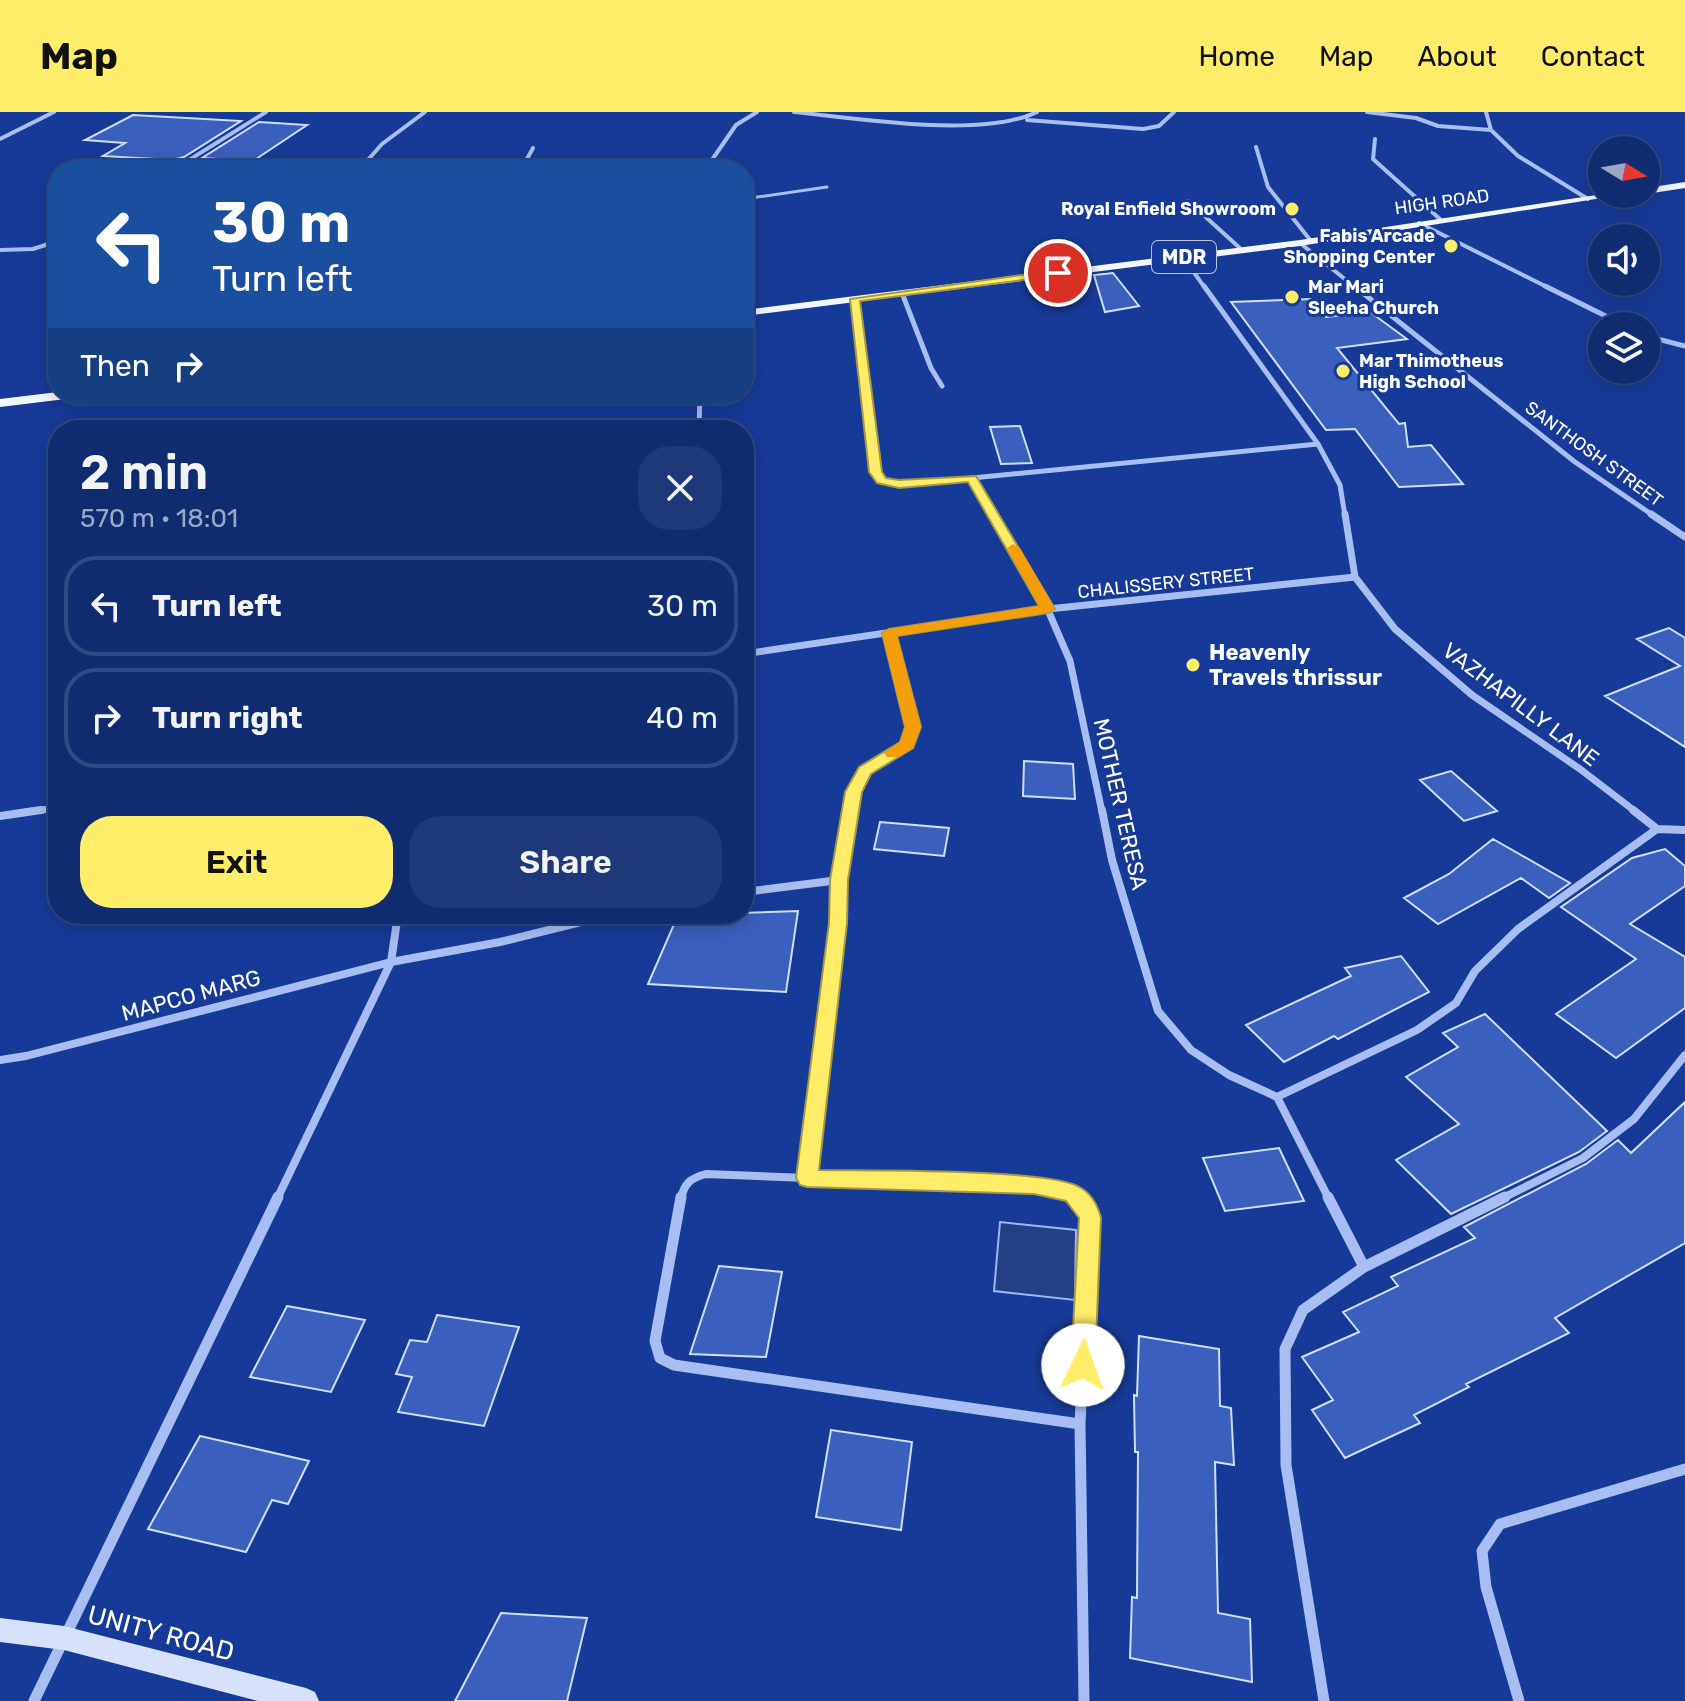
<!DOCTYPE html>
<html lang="en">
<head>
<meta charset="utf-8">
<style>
	:root { --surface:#102c71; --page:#1e3879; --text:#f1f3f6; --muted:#9ca7c3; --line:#304884; --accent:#ffec69 }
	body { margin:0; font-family:Rubik,sans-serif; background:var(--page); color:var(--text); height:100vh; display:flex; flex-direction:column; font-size:30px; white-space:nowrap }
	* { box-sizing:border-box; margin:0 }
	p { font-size:26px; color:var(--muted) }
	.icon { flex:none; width:44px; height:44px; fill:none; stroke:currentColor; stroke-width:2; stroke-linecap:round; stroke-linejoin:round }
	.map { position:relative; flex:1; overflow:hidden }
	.sheet { position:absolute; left:48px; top:308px; width:706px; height:504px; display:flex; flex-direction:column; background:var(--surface); border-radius:32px; box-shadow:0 4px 20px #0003,0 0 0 2px var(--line) }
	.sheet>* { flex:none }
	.guide { position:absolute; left:48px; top:48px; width:706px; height:244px; border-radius:32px; box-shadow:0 4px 20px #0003,0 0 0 2px var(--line); background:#1a4fa0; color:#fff; overflow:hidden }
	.needle { width:52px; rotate:101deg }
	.fabs { position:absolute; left:1588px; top:24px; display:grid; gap:16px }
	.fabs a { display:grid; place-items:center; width:72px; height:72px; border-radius:50%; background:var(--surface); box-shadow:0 4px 20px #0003,0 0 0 2px var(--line); font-size:40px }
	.pin { position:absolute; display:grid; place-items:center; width:68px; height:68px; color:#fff; margin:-34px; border:4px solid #fff; border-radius:50%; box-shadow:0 2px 8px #0007 }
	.me { position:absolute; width:88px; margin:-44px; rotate:3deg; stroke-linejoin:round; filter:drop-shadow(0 0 6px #0008) }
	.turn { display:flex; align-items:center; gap:28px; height:168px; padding:0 32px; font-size:36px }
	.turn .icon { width:104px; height:104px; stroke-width:2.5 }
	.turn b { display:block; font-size:56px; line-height:68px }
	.then { display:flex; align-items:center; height:76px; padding:0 32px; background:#0003; gap:16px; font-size:30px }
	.round { display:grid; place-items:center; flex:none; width:84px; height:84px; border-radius:32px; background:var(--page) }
	.head { display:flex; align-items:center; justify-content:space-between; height:136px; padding:0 32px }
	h1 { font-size:48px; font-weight:600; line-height:60px }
	.button { display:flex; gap:16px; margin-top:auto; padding:16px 32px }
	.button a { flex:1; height:92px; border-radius:32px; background:var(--accent); color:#111; font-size:32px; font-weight:600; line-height:92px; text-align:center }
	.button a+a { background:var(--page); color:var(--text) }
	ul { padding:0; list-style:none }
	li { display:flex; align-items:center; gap:24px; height:100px; margin:0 16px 12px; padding:0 16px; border:4px solid var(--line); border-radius:32px }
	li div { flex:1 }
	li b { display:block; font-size:30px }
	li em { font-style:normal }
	header { display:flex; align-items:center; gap:48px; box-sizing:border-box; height:112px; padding:0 40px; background:var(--accent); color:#111 }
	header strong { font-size:38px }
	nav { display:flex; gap:44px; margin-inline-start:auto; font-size:28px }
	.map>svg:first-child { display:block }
	.water { fill:#253f86; stroke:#9bb6f4; stroke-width:2 }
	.building { fill:#3a60bd; stroke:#d0ddfc; stroke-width:2 }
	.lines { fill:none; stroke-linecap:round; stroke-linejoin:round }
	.lane { stroke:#a8bef2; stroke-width:3 }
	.street-far4 { stroke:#a8bef2; stroke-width:4 }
	.street-far3 { stroke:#a8bef2; stroke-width:5 }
	.street-far2 { stroke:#a8bef2; stroke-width:7 }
	.street-far1 { stroke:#a8bef2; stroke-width:8 }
	.street { stroke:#a8bef2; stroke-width:11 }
	.secondary { fill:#d7e1fc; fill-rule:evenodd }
	.primary { fill:#f3f6ff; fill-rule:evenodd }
	.route { fill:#ffec69; stroke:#a69944; stroke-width:2 }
	.slow { fill:#f59e0b }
	.poi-dot { fill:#ffec69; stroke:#163a97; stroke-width:3 }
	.labels { text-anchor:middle; stroke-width:6; stroke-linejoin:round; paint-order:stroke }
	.far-street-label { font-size:18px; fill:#fff; stroke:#163a97 }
	.far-poi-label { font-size:18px; font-weight:bold; fill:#fff; stroke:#163a97; text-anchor:end }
	.shield { fill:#163a97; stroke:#b9c4e0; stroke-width:2 }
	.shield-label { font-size:20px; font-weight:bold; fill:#fff }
	.poi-label { font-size:22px; font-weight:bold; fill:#fff; stroke:#163a97; text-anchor:start }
	.street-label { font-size:22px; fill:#fff; stroke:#163a97 }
	.near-street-label { font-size:26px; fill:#fff; stroke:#163a97 }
</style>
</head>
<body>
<header>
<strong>Map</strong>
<nav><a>Home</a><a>Map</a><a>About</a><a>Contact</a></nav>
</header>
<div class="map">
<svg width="1685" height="1589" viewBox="0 0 1685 1589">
	<rect width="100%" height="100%" fill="#163a97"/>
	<path class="water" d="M1000,1110L1076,1118L1075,1188L994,1179Z"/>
	<path class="building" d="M133,3L241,9L184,45L173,48L103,44L125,31L85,28Z
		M259,10L307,13L253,49L202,46Z
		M1113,161L1139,194L1105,200L1094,163Z
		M1311,187L1326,205L1370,200L1407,227L1337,236L1399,312L1405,311L1408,335L1431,333L1463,372L1399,375L1355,317L1326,318L1231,190Z
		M1020,314L1032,351L1001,352L990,315Z
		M1669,516L1685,526V635L1605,584L1680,554L1637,527Z
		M1024,649L1073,652L1075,687L1023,684Z
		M1451,659L1497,699L1464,709L1420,668Z
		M880,710L949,716L944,744L874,737Z
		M1493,727L1570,771L1549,786L1521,766L1438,812L1404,786L1449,762Z
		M1665,737L1685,754V774L1630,812L1685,845V896L1616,946L1556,902L1636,847L1561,795L1632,746Z
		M798,799L786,880L648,872L678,803Z
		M1401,844L1429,880L1338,927L1334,924L1284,950L1246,913L1351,864L1345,856Z
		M1485,902L1607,1019L1579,1040L1451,1102L1396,1048L1459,1012L1406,965L1458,935L1443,921Z
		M1685,990V1131L1555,1206L1569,1221L1466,1272L1469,1275L1414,1303L1420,1311L1345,1346L1312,1298L1333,1288L1302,1245L1359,1220L1343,1200L1398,1174L1391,1165L1475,1126L1464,1115L1586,1052L1618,1028L1631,1041Z
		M1279,1036L1304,1089L1225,1099L1203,1046Z
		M719,1154L782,1160L766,1245L690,1242Z
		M287,1194L365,1208L331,1280L250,1265Z
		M437,1203L519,1215L484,1314L398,1300L412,1265L396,1262L410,1228L427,1230Z
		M1139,1224L1219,1237L1220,1294L1231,1296L1234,1353L1215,1350L1218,1501L1250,1507L1252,1570L1130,1546L1132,1485L1137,1486L1138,1340H1135L1134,1283L1137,1284Z
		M831,1318L912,1330L901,1418L816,1405Z
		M200,1324L309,1349L288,1392L272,1388L246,1440L148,1417Z
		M501,1501L587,1506L567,1589H455Z"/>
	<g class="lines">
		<path class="lane" d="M744,87L827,75"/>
		<path class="street-far4" d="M794,0C857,6 981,27 1037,0
			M1367,0L1416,6L1438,14L1491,18L1518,44L1588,87
			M1486,0L1491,18
			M1027,8L1143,17L1159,14L1174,0
			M0,27L54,0
			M1375,27L1373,47L1441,108
			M1256,35L1268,75L1311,129
			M173,58L266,0
			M359,58L382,32L425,0
			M521,58L533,36
			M705,58L736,13L757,0
			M1188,89L1242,138
			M1419,111L1549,176
			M1300,131L1356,176
			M0,138L33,137L58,129
			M1183,145L1205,176"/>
		<path class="street-far3" d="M1204,174L1318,332L1340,373L1345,404
			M1354,174L1575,350L1654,404
			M1545,174L1626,214
			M902,181L931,256L942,274
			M855,187L876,360L881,369L899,372L972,366L1318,332
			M1646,224L1685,234
			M699,318L700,282
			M972,366L994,404"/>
		<path class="street-far2" d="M993,402L1041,482L1070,549L1102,700
			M1345,402L1355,465L1395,517L1472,583L1580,657L1636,700
			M1651,402L1685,425
			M744,542L1048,497L1355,465
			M26,700L58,696
			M850,700C857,658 872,653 907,633L913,615L889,521"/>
		<path class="street-far1" d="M850,698L839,768L838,811L807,1066L1054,1076L1078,1087
			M1102,698L1112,748L1158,899L1191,938L1229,963L1277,985
			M1633,698L1657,717L1685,718
			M0,704L41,698
			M744,780L839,768
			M0,948L26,944L391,850L500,830L613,802
			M277,1087L391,850L398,802
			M681,1087C684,1071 691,1066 706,1062L807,1066
			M1329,1087L1277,985L1417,918L1456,891L1475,859L1518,817L1657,717
			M1501,1087L1583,1046L1634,1007L1685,943"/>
		<path class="street" d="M681,1085L655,1229L660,1246L674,1253L1080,1312
			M1076,1085L1088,1097L1090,1106L1080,1312L1084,1589
			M1328,1085L1364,1155L1505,1085
			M34,1589L278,1085
			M1324,1589L1286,1353L1285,1237L1303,1198L1364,1155
			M1519,1589L1486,1475L1482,1439L1500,1412L1685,1357"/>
		<path class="secondary" d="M0,1506L64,1514L306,1576L315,1580L319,1589H258L64,1538L0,1530Z"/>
		<path class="primary" d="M1685,70V76L1646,82V76Z
			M1603,82H1627L1300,134L744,204V198L1300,128Z
			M58,280L80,282L74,286L0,295V287Z"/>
	</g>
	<path class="route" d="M1058,158L1062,163L860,189L882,360L886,366L899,368L976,364L1055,497L1048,501L897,524L921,615L913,636L871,662L862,680L848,768L847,811L819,1058C865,1059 1052,1056 1081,1076C1091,1082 1098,1094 1101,1106L1095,1253L1092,1261L1083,1265L1074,1261L1071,1253L1079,1106L1066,1089L1034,1082L807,1075L800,1073L796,1066L829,811L830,768L845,680L859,655L900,630L905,615L882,521L889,517L1039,494L968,370L899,376L877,371L869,360L850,187Z"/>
	<path class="slow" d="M1013,432L1020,436L1055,497L1048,501L897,524L921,615L913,636L898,645H887L884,641L900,630L905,615L882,521L889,517L1039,494L1007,436Z"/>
	<g class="poi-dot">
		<circle cx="1292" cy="97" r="8"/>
		<circle cx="1451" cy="134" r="8"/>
		<circle cx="1292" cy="185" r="8"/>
		<circle cx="1343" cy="259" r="8"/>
		<circle cx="1193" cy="553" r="8"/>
	</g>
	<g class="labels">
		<g class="far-street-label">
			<text transform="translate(1442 90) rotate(-8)" y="6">HIGH ROAD</text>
			<text transform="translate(1594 342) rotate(36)" y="6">SANTHOSH STREET</text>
			<text transform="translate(1166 471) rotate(-6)" y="6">CHALISSERY STREET</text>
		</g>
		<g class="far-poi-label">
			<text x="1276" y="103">Royal Enfield Showroom</text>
			<text x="1435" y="130">Fabis Arcade<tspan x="1435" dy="21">Shopping Center</tspan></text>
			<text x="1308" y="181" text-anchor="start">Mar Mari<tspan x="1308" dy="21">Sleeha Church</tspan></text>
			<text x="1359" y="255" text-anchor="start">Mar Thimotheus<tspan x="1359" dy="21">High School</tspan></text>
		</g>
		<rect class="shield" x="1152" y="129" width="64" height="32" rx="6"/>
		<g class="shield-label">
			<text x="1184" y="152">MDR</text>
		</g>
		<g class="poi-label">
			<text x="1209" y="548">Heavenly<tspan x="1209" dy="25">Travels thrissur</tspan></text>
		</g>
		<g class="street-label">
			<text transform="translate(1521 592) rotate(37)" y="8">VAZHAPILLY LANE</text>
			<text transform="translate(1121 692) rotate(77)" y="8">MOTHER TERESA</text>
			<text transform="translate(191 883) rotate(-15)" y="8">MAPCO MARG</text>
		</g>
		<g class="near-street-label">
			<text transform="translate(161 1521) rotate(15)" y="9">UNITY ROAD</text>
		</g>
	</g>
</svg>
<div class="fabs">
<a><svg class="needle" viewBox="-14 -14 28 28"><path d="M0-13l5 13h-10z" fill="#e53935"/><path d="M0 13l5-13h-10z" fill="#9ca7c3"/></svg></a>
<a><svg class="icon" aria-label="sound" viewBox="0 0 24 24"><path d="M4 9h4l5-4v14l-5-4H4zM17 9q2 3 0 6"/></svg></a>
<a><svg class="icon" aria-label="layers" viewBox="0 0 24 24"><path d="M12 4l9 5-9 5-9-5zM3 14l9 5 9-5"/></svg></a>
</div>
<div class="pin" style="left:1058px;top:161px;background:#d93025"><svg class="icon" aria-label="arrive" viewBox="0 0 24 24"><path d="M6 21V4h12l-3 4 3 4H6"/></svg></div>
<svg class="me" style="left:1083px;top:1253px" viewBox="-20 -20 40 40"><circle r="19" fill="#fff"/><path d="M0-13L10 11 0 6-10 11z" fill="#ffec69"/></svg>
<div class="guide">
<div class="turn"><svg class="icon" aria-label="left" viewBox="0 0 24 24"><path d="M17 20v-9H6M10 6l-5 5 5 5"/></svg><div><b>30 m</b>Turn left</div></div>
<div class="then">Then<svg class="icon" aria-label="right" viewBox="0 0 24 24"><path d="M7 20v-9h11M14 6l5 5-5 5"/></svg></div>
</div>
<section class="sheet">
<div class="head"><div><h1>2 min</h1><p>570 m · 18:01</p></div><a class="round"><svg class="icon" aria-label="close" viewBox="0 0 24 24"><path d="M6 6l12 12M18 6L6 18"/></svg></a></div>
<ul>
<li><svg class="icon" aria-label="left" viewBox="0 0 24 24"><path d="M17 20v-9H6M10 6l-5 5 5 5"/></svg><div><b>Turn left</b></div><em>30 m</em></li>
<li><svg class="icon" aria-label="right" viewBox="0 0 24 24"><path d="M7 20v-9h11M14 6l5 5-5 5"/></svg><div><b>Turn right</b></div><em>40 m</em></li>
</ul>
<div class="button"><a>Exit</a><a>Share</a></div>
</section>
</div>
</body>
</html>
